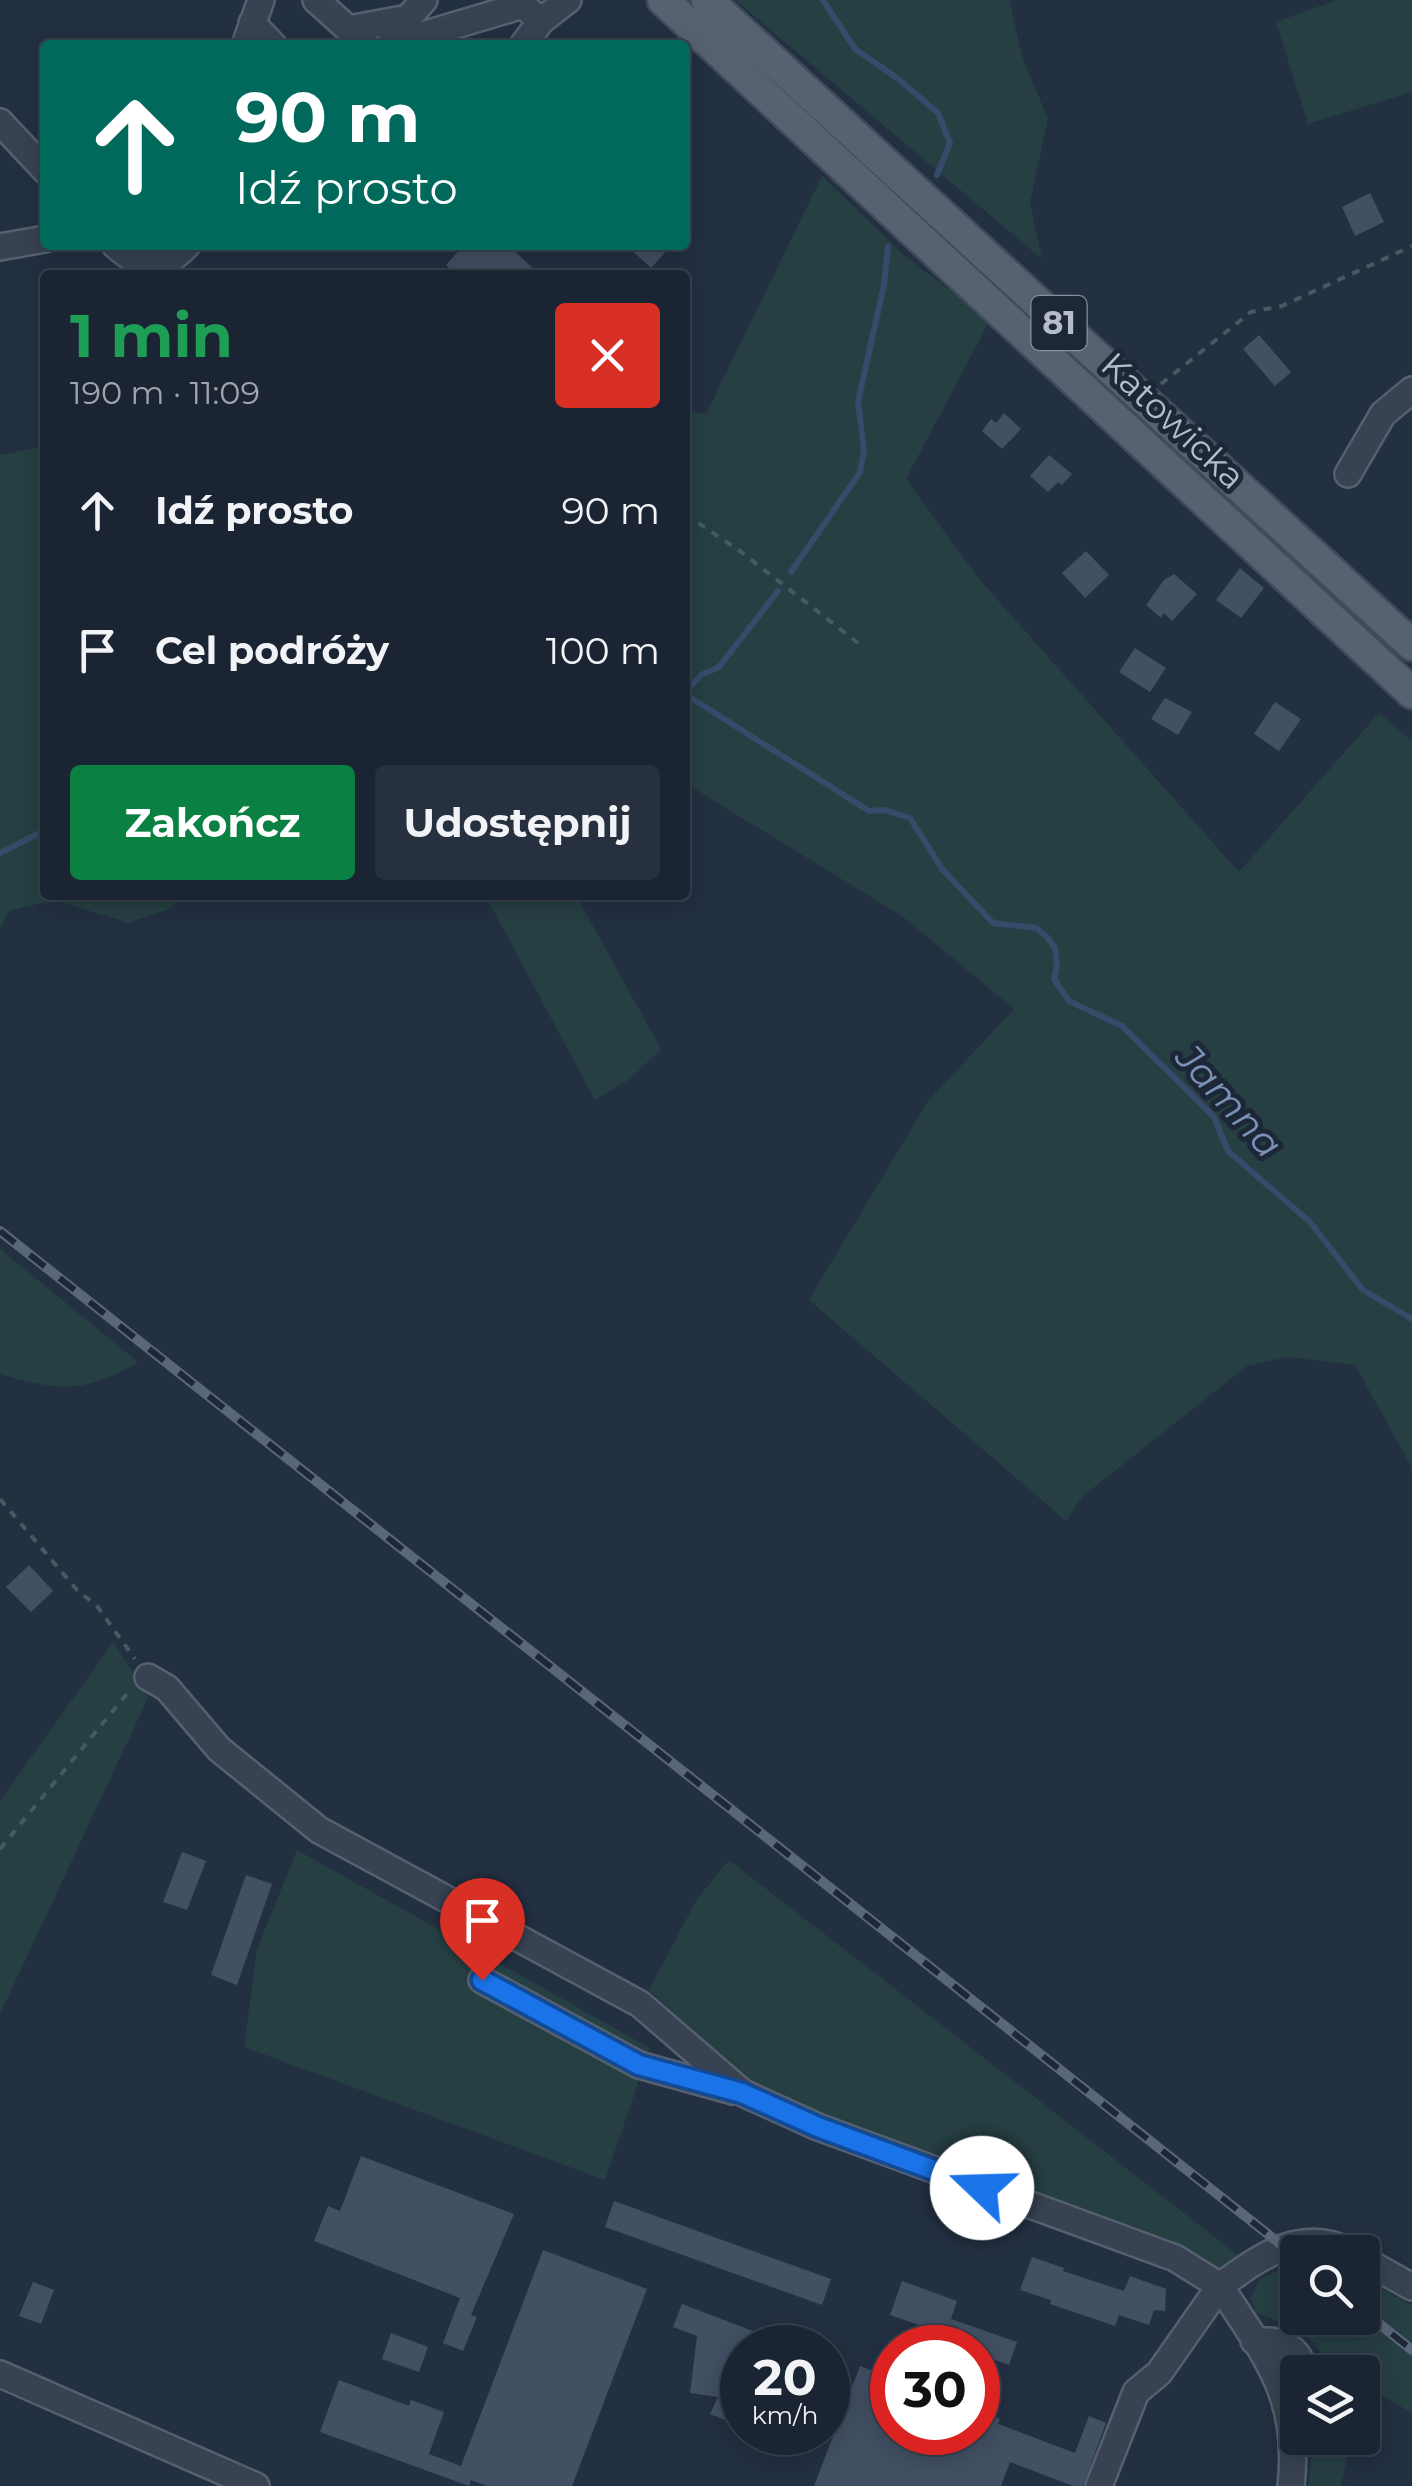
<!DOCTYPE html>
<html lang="pl">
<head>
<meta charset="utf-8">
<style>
	:root { --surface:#1a2432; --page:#27303e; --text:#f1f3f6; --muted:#9fa4ac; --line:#38414d; --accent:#0b8043 }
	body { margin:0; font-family:Montserrat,sans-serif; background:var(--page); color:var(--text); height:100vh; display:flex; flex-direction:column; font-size:38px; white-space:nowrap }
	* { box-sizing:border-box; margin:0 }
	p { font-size:32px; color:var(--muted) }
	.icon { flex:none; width:55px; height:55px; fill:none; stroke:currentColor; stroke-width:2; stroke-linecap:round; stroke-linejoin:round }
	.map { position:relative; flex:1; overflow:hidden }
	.side { position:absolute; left:40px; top:270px; width:650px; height:630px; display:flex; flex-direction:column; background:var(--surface); border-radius:10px; box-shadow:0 5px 25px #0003,0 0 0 2px var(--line) }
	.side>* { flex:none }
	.top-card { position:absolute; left:40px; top:40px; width:650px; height:210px; border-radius:10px; box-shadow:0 5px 25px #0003,0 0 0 2px var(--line); background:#00695c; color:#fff; overflow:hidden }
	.buttons { position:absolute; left:1280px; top:2235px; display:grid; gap:20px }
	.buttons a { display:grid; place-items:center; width:100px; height:100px; border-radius:10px; background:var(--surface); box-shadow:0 5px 25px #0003,0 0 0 2px var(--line); font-size:50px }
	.speed { position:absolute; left:720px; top:2325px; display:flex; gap:20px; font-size:50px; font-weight:700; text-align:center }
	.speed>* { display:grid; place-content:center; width:130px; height:130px; border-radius:50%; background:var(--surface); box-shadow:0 5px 25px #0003,0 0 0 2px var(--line); line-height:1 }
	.speed small { font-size:25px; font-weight:400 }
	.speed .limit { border:15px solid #d22; background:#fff; color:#111 }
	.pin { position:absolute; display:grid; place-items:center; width:85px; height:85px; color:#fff; margin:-102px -42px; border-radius:50% 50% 50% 0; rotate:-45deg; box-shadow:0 0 10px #0007 }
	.pin .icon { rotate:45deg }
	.me { position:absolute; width:110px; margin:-55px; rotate:291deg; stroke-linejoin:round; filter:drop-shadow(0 0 8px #0008) }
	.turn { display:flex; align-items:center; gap:35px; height:210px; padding:0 30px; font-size:45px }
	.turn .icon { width:130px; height:130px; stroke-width:2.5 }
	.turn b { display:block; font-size:70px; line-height:85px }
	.round { display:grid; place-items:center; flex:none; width:105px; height:105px; border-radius:10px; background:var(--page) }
	.overview { display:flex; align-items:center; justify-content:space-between; height:170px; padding:0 30px }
	h1 { font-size:60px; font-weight:700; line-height:75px; color:#1e9e55 }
	.primary-button { display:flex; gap:20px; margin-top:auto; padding:20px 30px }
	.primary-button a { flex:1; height:115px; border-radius:10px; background:var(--accent); color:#fff; font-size:40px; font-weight:700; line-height:115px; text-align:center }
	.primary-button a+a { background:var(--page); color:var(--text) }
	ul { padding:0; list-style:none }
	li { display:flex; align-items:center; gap:30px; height:140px; padding:0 30px }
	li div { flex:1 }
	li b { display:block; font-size:38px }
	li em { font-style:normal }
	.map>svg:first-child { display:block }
	.green { fill:#263f43 }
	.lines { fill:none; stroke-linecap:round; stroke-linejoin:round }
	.stream { stroke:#364b6a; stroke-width:6 }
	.building { fill:#425064 }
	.minor-casing { stroke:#56606f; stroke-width:30 }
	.major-casing { stroke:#424b5b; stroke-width:35 }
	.path { stroke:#445c60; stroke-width:4; stroke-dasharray:8 8; stroke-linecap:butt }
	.minor { stroke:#384252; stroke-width:25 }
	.major { stroke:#566172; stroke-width:30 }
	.rail-casing { stroke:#5a6679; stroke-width:10 }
	.rail { stroke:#1d2737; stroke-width:6; stroke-dasharray:19; stroke-linecap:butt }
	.route-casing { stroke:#114b97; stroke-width:25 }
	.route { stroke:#1a73e8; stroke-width:18 }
	.labels { text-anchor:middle; stroke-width:10; stroke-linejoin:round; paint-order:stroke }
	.shield { fill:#1d2737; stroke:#87909f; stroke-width:2.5 }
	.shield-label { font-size:32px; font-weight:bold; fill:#b5bdcc }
	.street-label { font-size:35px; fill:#b5bdcc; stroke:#1d2737 }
	.water-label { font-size:38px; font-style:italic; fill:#7a92b5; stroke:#1d2737 }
</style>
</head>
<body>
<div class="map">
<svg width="1412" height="2486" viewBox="0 0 1412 2486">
	<rect width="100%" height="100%" fill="#233042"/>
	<path class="green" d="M735,0H1009L1023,59L1048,119L1030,202L1042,259Z
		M1337,0H1412V92L1308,124L1276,22Z
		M822,176L906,257L990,320L906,479L979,579L1239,872L1379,713L1412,741V1468L1355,1365L1287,1357L1247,1366L1082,1497L1066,1521L809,1300L928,1101L1014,1009L902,916L685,783V409L706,414Z
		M45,446V895H186L168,910L128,923L55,900L9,911L0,929V455Z
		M485,895H576L661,1049L630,1079L595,1100Z
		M0,1249L138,1362C85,1394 58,1391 0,1374Z
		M113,1642L149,1696L0,2014V1801Z
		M297,1850L650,2048L605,2180L244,2047L257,1949Z
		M729,1860L1238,2255L1224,2270L744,2082L649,1990L697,1899Z
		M1297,2262L1298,2318H1362L1363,2277L1412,2306V2413L1367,2387L1363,2400L1362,2372H1324C1327,2336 1283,2324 1256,2312L1251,2299L1258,2280Z
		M1313,2438H1353L1340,2486H1308Z"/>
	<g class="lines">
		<path class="stream" d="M823,0L855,49L897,78L938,113L950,143L937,175
			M791,572L860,472L864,450L858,402L884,285L888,247
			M685,692L701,675L719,667L778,591
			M685,694L869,811L884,810L910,818L942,869L993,923L1036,928L1047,937L1055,948L1057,965L1054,979L1069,1001L1122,1026L1214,1117L1228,1151L1310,1222L1363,1290L1412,1319
			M0,853L45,830"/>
	</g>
	<path class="building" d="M1370,193L1384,222L1355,236L1342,207Z
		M464,245H508L540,275H456L446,265Z
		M626,245H672L651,268Z
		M1259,335L1291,372L1275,386L1243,349Z
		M1004,413L1021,429L1002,449L982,431L991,419L996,423Z
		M1049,455L1072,474L1062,485L1058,482L1048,492L1030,476Z
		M1086,551L1109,575L1085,598L1062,573Z
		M1240,568L1264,588L1241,618L1216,600Z
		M1174,574L1197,594L1172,621L1164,613L1161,618L1146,605L1164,580Z
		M1135,648L1166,668L1150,692L1119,672Z
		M1165,698L1192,712L1178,735L1151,719Z
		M1275,702L1301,719L1279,751L1254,734Z
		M29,1565L53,1591L31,1612L6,1587Z
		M182,1852L206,1861L187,1910L163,1902Z
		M246,1875L272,1884L237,1985L211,1975Z
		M361,2156L514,2214L471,2315L477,2317L463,2351L443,2343L460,2298L314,2241L328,2206L340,2211Z
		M614,2201L831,2279L822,2305L605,2227Z
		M543,2250L647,2289L572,2486H487L471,2480L469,2486L320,2432L339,2380L409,2406L411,2400L444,2412L429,2454L461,2466Z
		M1032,2257L1064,2268L1063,2271L1124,2291L1130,2276L1166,2289L1165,2311L1154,2310L1149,2325L1119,2315L1115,2326L1050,2304L1051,2300L1020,2290Z
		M902,2281L957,2301L951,2319L1017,2342L1009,2365L978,2354V2348H960L943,2341L945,2334L890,2315Z
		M33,2282L54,2290L41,2324L19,2316Z
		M682,2304L792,2346L742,2348V2427L710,2414L718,2397L690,2393L697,2336L673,2327Z
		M391,2333L428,2347L419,2372L382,2359Z
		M860,2366L892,2378V2432H978V2410L1000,2419L998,2424L1075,2453L1089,2416L1106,2423L1083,2486H1073L1010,2462L1001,2486H814Z"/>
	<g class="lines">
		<defs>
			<path id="minor" d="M316,0L366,45
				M517,0L541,21L568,0
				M252,23L273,45
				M349,29L408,18L424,0
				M245,45L261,0
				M389,45L523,5
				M523,45L541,21
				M0,122L45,170
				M115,245C140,268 162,272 187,245
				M0,247L45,239
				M1348,474L1383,414L1412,390
				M148,1677L167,1688L219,1749L319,1830L640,2004L743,2093L818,2127L1175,2258L1220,2286L1159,2373L1136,2392L1099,2486
				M482,1980L639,2065L733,2091
				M1362,2259L1412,2287
				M1254,2341C1278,2339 1299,2345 1304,2372
				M0,2374L256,2486
				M1291,2486C1301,2397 1266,2357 1220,2286C1260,2257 1301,2226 1351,2252"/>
			<path id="major" d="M663,0L1412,693
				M707,0L1412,645"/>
		</defs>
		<use href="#minor" class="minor-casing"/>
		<use href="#major" class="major-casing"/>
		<path class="path" d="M1161,384L1251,312L1282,306L1412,246
			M685,514L740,551L862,646
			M0,1499L77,1590L97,1606L135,1659
			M0,1849L130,1690"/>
		<use href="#minor" class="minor"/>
		<use href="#major" class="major"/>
		<defs>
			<path id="rail" d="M0,1231L1298,2258
				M1362,2310L1412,2350"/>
		</defs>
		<use href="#rail" class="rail-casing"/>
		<use href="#rail" class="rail"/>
	</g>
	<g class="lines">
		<defs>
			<path id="route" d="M482,1980L639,2065L742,2093L818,2127L982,2188"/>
		</defs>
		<use href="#route" class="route-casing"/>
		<use href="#route" class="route"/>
	</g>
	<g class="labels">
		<rect class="shield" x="1031.5" y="296" width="55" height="54" rx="8"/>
		<g class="shield-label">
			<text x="1059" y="334">81</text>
		</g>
		<g class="street-label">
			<text transform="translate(1173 421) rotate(43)" y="12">Katowicka</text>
		</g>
		<g class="water-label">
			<text transform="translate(1229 1101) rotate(48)" y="13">Jamna</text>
		</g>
	</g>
</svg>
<div class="buttons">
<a><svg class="icon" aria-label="search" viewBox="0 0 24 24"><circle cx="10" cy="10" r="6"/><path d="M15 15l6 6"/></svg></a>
<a><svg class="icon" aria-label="layers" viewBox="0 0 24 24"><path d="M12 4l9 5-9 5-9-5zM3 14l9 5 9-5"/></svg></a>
</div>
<div class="speed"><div>20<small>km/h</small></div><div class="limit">30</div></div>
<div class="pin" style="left:482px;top:1980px;background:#d93025"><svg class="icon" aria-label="arrive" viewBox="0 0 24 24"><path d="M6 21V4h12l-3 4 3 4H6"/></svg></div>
<svg class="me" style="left:982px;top:2188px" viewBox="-20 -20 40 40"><circle r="19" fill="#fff"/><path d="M0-13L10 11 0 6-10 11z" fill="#1a73e8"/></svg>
<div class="top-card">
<div class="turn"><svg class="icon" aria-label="ahead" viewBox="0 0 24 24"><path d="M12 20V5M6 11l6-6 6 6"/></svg><div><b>90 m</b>Idź prosto</div></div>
</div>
<section class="side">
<div class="overview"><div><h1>1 min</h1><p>190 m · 11:09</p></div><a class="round" style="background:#d93025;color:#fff"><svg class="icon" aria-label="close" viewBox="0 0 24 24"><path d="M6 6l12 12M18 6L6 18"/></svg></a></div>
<ul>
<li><svg class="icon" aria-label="ahead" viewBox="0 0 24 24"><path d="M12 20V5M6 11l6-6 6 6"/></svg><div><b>Idź prosto</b></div><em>90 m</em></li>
<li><svg class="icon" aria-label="arrive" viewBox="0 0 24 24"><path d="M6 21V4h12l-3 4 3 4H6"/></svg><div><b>Cel podróży</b></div><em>100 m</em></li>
</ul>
<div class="primary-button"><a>Zakończ</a><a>Udostępnij</a></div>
</section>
</div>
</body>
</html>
